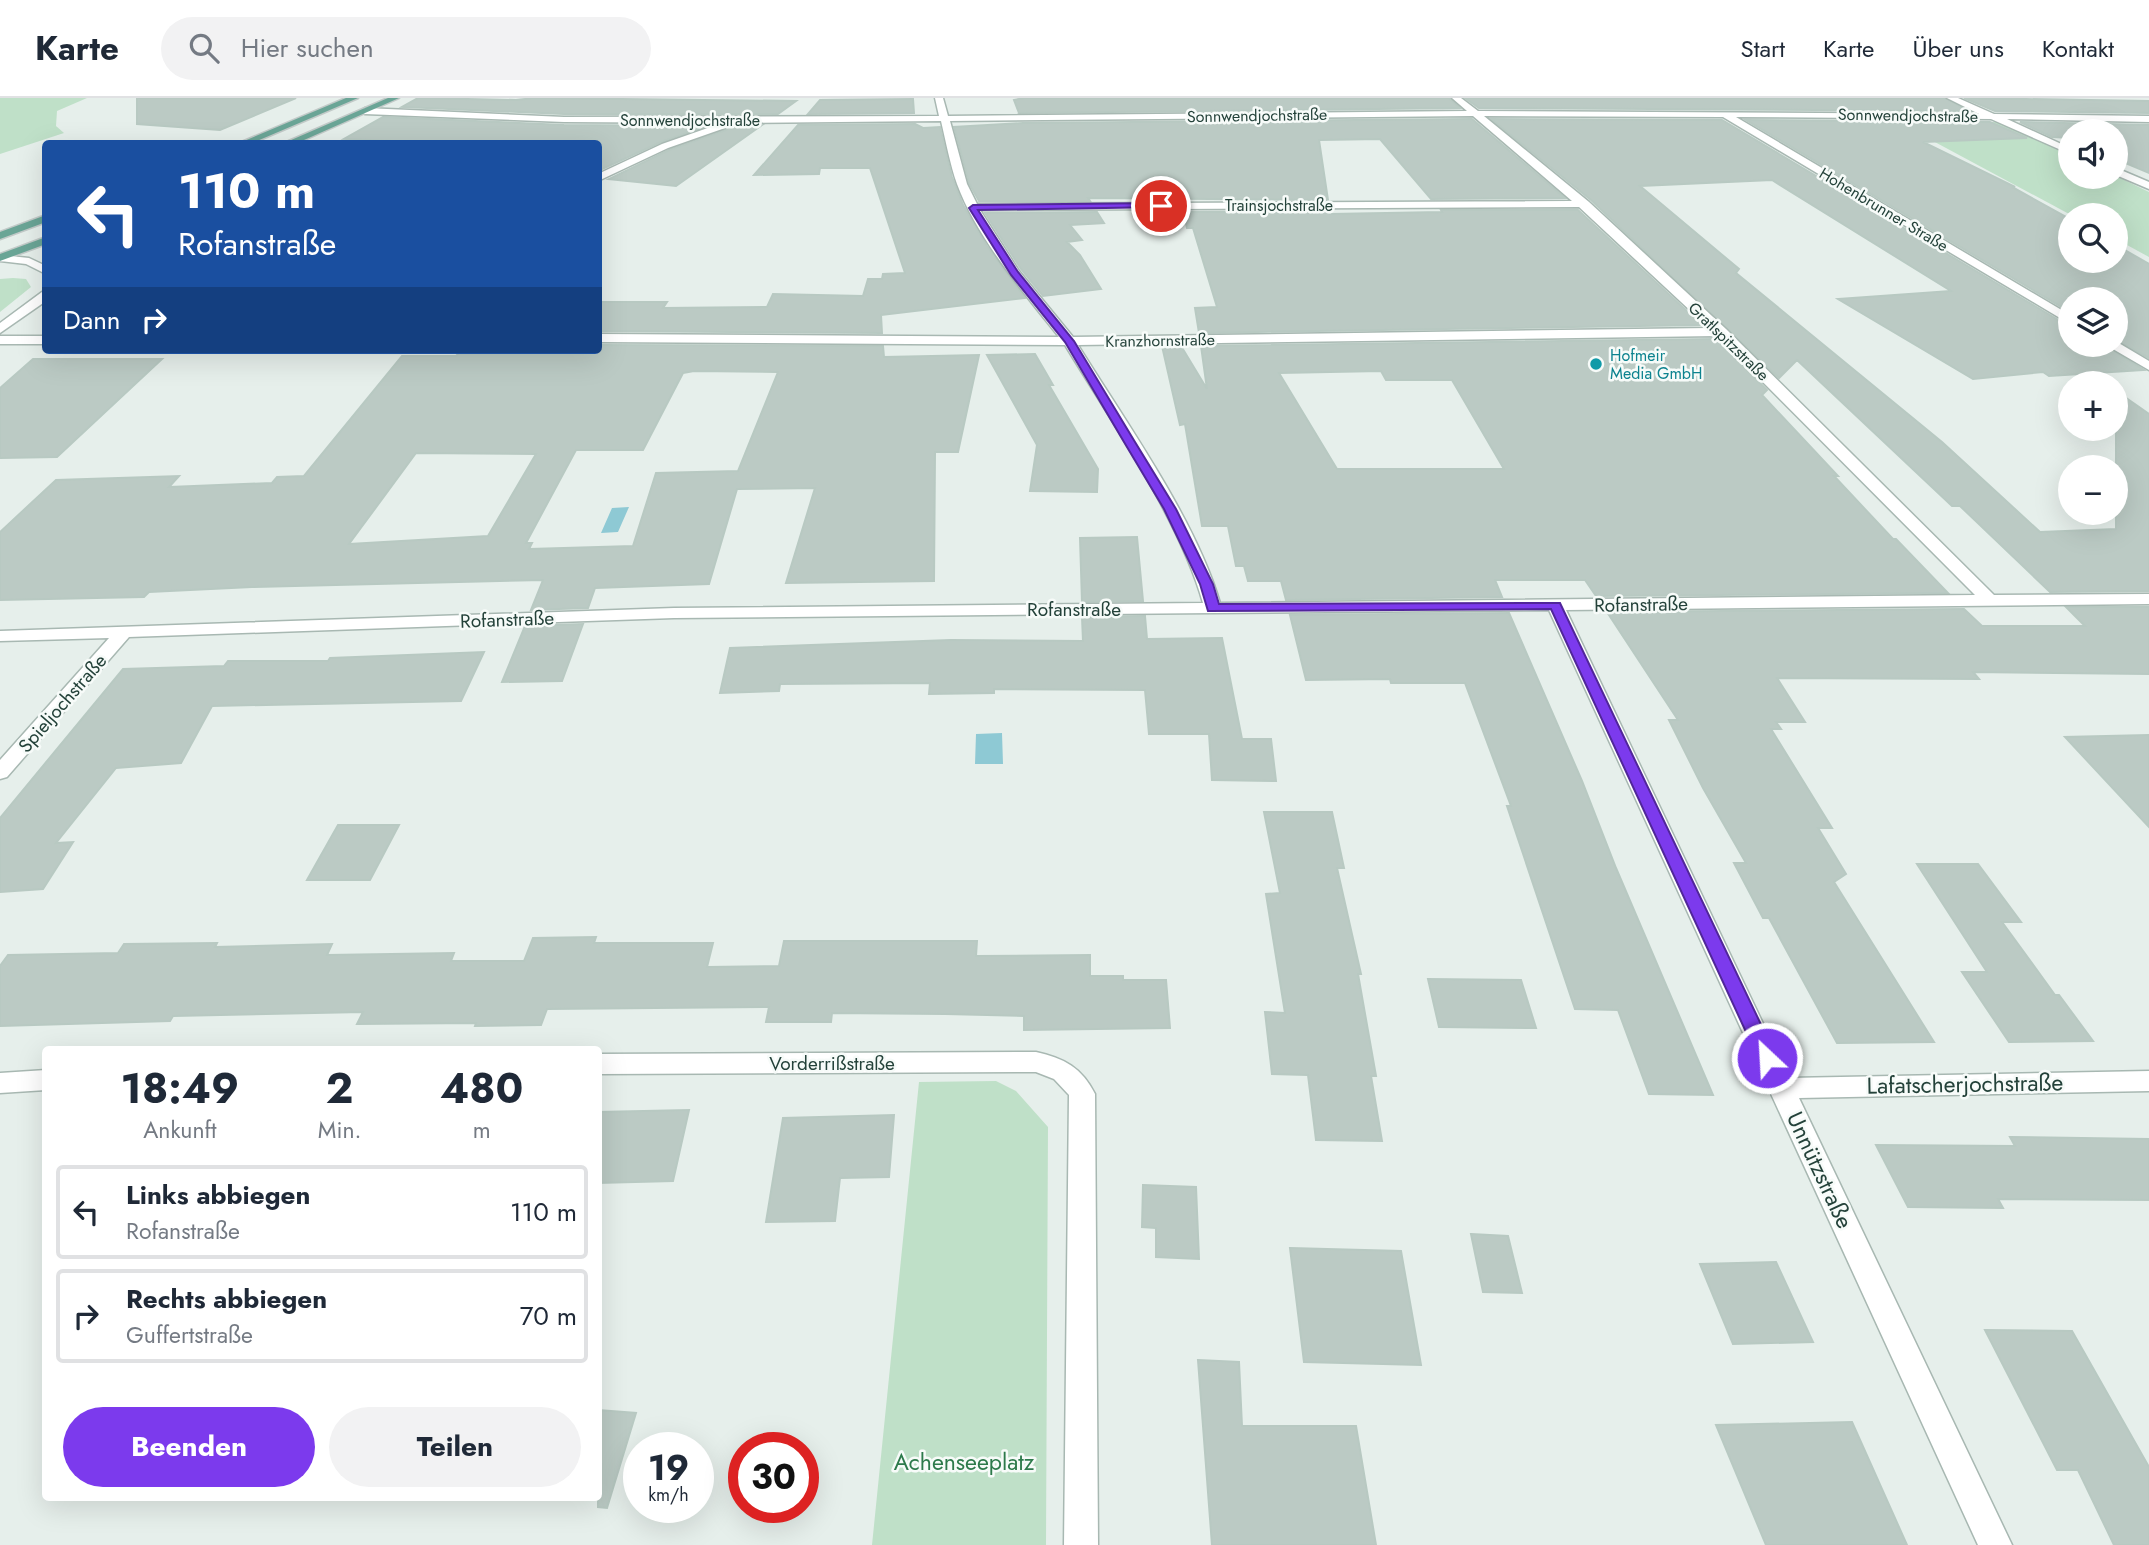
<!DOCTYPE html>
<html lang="de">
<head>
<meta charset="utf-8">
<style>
	:root { --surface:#fff; --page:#f2f2f3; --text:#1f2937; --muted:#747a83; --line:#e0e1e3; --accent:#7c3aed }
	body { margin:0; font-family:Jost,sans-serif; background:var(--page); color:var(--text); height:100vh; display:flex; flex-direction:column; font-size:26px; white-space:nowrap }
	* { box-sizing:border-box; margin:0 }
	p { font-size:23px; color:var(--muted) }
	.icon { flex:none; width:38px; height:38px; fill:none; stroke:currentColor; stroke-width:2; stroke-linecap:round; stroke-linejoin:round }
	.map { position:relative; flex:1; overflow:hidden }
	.details { position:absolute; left:42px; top:948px; width:560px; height:455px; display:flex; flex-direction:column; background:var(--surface); border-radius:7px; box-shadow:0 7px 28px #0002 }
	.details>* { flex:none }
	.banner { position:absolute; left:42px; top:42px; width:560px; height:214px; border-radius:7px; box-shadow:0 7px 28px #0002; background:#1a4fa0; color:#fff; overflow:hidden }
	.fabs { position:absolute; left:2058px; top:21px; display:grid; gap:14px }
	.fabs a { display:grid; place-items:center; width:70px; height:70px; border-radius:50%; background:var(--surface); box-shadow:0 7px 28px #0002; font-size:35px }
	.speed { position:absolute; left:623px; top:1334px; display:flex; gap:14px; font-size:35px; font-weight:700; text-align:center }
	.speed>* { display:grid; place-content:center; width:91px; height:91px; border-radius:50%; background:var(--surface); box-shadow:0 7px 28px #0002; line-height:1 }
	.speed small { font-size:18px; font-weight:400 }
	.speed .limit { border:10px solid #d22; background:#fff; color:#111 }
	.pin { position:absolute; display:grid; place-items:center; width:60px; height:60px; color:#fff; margin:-30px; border:4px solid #fff; border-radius:50%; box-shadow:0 2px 7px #0007 }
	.me { position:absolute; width:77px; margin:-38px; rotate:335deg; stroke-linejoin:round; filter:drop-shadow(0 0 5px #0008) }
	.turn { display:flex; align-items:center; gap:24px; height:147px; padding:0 21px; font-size:32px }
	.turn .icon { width:91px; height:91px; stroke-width:2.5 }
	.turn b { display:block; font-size:49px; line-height:60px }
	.then { display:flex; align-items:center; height:66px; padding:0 21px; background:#0003; gap:14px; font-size:26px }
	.eta { display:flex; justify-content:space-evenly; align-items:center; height:119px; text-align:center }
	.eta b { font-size:42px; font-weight:700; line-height:49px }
	.button { display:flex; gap:14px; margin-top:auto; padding:14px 21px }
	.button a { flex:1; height:80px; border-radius:42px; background:var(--accent); color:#fff; font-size:28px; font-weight:700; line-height:80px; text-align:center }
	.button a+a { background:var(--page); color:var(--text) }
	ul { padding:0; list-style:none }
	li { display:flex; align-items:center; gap:21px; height:94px; margin:0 14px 10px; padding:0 7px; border:4px solid var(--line); border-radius:7px }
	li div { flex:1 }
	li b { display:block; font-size:26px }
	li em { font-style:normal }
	header { display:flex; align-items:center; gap:42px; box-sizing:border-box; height:98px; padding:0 35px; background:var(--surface); border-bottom:2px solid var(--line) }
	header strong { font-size:33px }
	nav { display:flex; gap:38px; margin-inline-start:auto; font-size:24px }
	.search { width:490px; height:63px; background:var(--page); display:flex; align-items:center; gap:18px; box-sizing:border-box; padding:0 24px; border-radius:38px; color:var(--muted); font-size:26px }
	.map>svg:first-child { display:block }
	.green { fill:#bfe0c8 }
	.water { fill:#8ec9d4 }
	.building { fill:#bbcac4; stroke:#b8c9c2; stroke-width:2; fill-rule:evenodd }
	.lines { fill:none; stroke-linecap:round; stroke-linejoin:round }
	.minor-casing { stroke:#a8b8b2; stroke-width:3 }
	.major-casing { stroke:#c2cac8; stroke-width:3 }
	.minor { fill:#fff; fill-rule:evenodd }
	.major { fill:#6aa596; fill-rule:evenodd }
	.route { fill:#7c3aed; stroke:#51269a; stroke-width:2 }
	.culture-dot { fill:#0f9aa8; stroke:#f7fbf9; stroke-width:2.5 }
	.labels { text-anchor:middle; stroke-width:5; stroke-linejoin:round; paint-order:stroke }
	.far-street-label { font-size:16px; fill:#24423a; stroke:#f7fbf9 }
	.far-culture-label { font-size:16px; fill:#0d838f; stroke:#f7fbf9; text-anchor:start }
	.street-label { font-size:19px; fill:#24423a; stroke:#f7fbf9 }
	.near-street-label { font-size:23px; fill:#24423a; stroke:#f7fbf9 }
	.near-park-label { font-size:23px; fill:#2d7a4b; stroke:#f7fbf9 }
</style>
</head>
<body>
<header>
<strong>Karte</strong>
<div class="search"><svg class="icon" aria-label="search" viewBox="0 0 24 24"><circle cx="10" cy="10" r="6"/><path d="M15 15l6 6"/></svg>Hier suchen</div>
<nav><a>Start</a><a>Karte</a><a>Über uns</a><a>Kontakt</a></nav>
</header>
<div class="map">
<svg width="2149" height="1447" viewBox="0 0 2149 1447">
	<rect width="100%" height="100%" fill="#e6efeb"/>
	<path class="green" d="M0,0H87L57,13L56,28L64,35L0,56Z
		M1892,21L1916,22L1923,25L1997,24L2070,57V79L2116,78L2149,94V159L2116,141V117H2071Z
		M13,180L26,181L31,189L0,214V181Z
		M996,983L1016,993L1048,1029L1046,1447H872L919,984Z"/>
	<path class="water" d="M629,409L618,434L601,435L612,410Z
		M1002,635L1003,666H975L976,636Z"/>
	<path class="building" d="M137,0H296L220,32L137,26Z
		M418,0L516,2L534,0L796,3L778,16H564L402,9Z
		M1024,0H1449L1460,10L1019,15L1014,2Z
		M1465,0H1945L1968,13L1479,10Z
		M1964,0L2149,3V15L1995,13Z
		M913,1L914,15L808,16L820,2Z
		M383,19L564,27L707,28L661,44L598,73V46H467L344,41Z
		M1472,21L1565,100L1431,101L1380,41L1319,42L1328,102L1088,100L1090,103H979L969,85L954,29L1023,25Z
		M1491,21L1722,22L2070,229V247H2104L2144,272L2049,278L2043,274L1973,281L1838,201L1951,193L1772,82L1640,88L1739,171L1736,175L1942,344L2040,434L2116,431V293L2149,316V493L2050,494L1960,408H1952L1797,262L1779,280L1591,102Z
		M1746,22L1990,24L2027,40L1923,44L2015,89H2012L2070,121V163H2116V147L2149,166V260L2116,242V201H2070V214Z
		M2020,24L2149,27V75L2116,61V33H2070V40L2052,39Z
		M915,26L923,30L940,29L952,79L963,107L987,148L1025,200L881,217L882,235L598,233V204H667L663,210L767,209L773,196L863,198L868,181H882L883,176L905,175L870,70H820L819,76L754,77L798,27Z
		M762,27L676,88L609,81L669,52L726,32L730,28Z
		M1441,112H1578L1702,227L1199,235L1195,210L1217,209L1193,130H1187L1186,125H1182L1180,114L1329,113L1330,116L1442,114Z
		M1097,114L1104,125L1070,127L1082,142L1067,144L1080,157L1101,191L1043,198L1021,171L985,115Z
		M1716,241L1767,292L1762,297L1838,378H1834L1893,441H1896L1948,495L1596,498L1585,482H1495L1502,499L1286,502L1281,483H1248L1244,468H1236L1228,428H1202L1185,326L1180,327L1162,248H1181L1207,291L1201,248ZM1381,273L1386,282H1452L1504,371H1337L1279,275Z
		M598,247L883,248L884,259L979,257L958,354H935L934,483L786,485L815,390L737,391L709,486L595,490L588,510L531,512L543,482L252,489L149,494L144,499L0,502V434L56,382L179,378L169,389L272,385L277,379L304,378L402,258H456L462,252L598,253ZM694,273L778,274L738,373L656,375L633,448L529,451L532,445H526L576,352H643L683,275ZM416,355L536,356L488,438L349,446Z
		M1035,256L1053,287H1049L1098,371L1097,394L1030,393L1037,347L987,257Z
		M33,261H162L57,359L0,360V290Z
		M1137,439L1143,503L1082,504L1080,440Z
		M2066,509H2149V576L1973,574L1979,581L1777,580L1805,624H1776L1781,631H1771L1832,730H1818L1846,776L1834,784L1934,944L1837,945L1769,820H1763L1734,765H1746L1703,690L1669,622H1678L1607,514L1964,511L1982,528H2085Z
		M1509,515L1582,683L1616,770L1713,997L1649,996L1618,912L1575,911L1507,708H1511L1465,585H1391L1390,581L1306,582L1290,517Z
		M1145,518L1147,541L1222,540L1242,641H1271L1276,683L1212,682L1209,636H1149L1145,592L994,591V595L929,596L930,585L780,586L779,593L720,595L730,550L951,542L1083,543L1082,519Z
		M583,526L562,583L502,584L525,528Z
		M484,554L461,603L212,608L181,665L116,670L56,745L73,744L43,791L0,794V720L123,571L224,568L228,563H328L330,560Z
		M2149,637V729L2065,639Z
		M1264,714H1332L1344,770H1337L1361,876H1358L1376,978H1371L1382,1043L1316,1042L1308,977L1272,976L1265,914L1285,915L1266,796L1280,795Z
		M338,727H399L370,782H307Z
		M1917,766H1978L2021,824H2002L2055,897H2059L2093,943L2009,944L1962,874H1987Z
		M596,839L594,845H713L707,869L779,868L784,843H977L976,858L1090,857V878H1123V882H1166L1170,930L1024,932V918L945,916L832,915L831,924H766L769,909L547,911L541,927L475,928L476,925L357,926L363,914L173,918L170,923L0,928V868L8,857L118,855L124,846L217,845L215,849L332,846L327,857L454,855L451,863H524L533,840Z
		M1428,881L1521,882L1536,930L1439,929Z
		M689,1012L673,1083L598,1085V1014Z
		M894,1017L889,1079L840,1080L835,1123L766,1124L783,1020Z
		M2010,1039L2149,1041V1102L1998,1101L2003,1110L1908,1109L1876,1047L2015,1048Z
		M1143,1087L1196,1089L1199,1161L1156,1159V1130L1142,1129Z
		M1471,1136L1508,1138L1522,1195L1483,1194Z
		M1290,1150L1401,1153L1421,1267L1304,1264Z
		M1776,1164L1813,1244L1733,1246L1700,1166Z
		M1985,1232L2072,1233L2149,1369V1447H2114L2078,1372H2057Z
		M1198,1262L1239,1264L1242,1328H1356L1376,1447H1212Z
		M598,1312L636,1315L607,1410L598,1409Z
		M1852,1324L1907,1447H1766L1716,1327Z"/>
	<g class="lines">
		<defs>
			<path id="minor" d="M935,0H943L948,18L1467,13L1452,0H1461L1478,13L1979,16L1947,0H1958L1994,16L2149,18V24L2007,21L2070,50V56L1991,21L1736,19L2070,217V226L1723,19L1484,18L1589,104L1726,231L1994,497L2149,496V506L1566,512L1789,980L2149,973V993L1799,1000L2012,1447H1978L1549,512L674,520L129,539L7,679L0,681V662L109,540L0,543V533L674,510L1203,505C1179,420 1111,323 1065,247L598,244V236L1059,239C1024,195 977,140 957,86C950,66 946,44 941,23L722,25L727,28L725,30L668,50L598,83V76L662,46L722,25L564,24L365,16L361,13L365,10L564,19L939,18ZM1473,18L1572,103L977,106L967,86L950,23ZM1579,109L1709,230L1073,239L1019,173L980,112ZM1717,238L1975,497L1220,505C1195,420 1125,323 1078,247Z
				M2116,70L2149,84V91L2116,77Z
				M0,157L29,160L46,168V176L26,166L0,163Z
				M42,194H46V203L0,235V225Z
				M0,238H46V246H0Z
				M2117,244L2149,263V272L2106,247H2116Z
				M1036,954C1064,960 1082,970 1095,996L1098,1447H1064L1069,997L1054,981L1036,974L598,976V956Z
				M46,972V992L0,995V975Z"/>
			<path id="major" d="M346,0H358L250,46H237Z
				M388,0H399L295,46H282Z
				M46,117V124L0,141V134Z
				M46,139V146L0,163V156Z"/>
		</defs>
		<use href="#minor" class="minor-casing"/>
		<use href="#major" class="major-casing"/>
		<use href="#minor" class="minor"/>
		<use href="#major" class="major"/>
	</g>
	<path class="route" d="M1161,105L1163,109L978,112L1018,174L1074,243L1135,344L1176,411L1213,486L1219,506L1560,505L1777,960L1774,966L1767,968L1761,966L1758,960L1551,511L1208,513L1200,486L1164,411L1124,344L1065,244L1011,177L969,110L973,107Z"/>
	<circle class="culture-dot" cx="1596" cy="266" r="7"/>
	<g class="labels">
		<g class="far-street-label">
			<text transform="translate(1257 17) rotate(-1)" y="6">Sonnwendjochstraße</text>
			<text transform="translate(1908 17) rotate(1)" y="6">Sonnwendjochstraße</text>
			<text x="690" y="28">Sonnwendjochstraße</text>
			<text x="1279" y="113">Trainsjochstraße</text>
			<text transform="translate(1884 111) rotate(31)" y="6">Hohenbrunner Straße</text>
			<text transform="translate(1160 242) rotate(-1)" y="6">Kranzhornstraße</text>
			<text transform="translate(1729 243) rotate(44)" y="6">Gratlspitzstraße</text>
		</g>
		<g class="far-culture-label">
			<text x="1610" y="263">Hofmeir<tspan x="1610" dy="18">Media GmbH</tspan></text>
		</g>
		<g class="street-label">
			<text transform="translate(1641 506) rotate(-1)" y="7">Rofanstraße</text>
			<text x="1074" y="518">Rofanstraße</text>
			<text transform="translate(507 521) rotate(-2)" y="7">Rofanstraße</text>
			<text transform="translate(62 605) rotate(-49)" y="7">Spieljochstraße</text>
			<text x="832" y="972">Vorderrißstraße</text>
		</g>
		<g class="near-street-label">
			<text transform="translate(1965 986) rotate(-1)" y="8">Lafatscherjochstraße</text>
			<text transform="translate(1820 1072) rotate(65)" y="8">Unnützstraße</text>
		</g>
		<g class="near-park-label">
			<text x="964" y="1372">Achenseeplatz</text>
		</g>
	</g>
</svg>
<div class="fabs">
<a><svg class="icon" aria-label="sound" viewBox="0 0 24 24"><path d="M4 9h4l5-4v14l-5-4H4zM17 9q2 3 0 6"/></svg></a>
<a><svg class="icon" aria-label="search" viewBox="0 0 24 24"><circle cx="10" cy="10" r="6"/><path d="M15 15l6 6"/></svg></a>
<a><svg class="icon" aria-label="layers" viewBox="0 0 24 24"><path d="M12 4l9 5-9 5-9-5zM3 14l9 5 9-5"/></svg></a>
<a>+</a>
<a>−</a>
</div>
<div class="speed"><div>19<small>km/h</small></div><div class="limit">30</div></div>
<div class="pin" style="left:1161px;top:108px;background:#d93025"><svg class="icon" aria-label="arrive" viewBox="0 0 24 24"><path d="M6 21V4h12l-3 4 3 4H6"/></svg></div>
<svg class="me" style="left:1767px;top:960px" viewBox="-20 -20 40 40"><circle r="17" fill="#7c3aed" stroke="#fff" stroke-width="3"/><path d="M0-11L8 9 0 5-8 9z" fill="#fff"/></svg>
<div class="banner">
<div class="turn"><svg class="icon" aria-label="left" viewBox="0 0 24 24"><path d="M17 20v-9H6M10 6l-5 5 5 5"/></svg><div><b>110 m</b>Rofanstraße</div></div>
<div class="then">Dann<svg class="icon" aria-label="right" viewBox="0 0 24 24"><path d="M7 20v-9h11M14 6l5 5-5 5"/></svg></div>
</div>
<section class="details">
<div class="eta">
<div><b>18:49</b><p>Ankunft</p></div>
<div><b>2</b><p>Min.</p></div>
<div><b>480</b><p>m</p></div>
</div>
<ul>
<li><svg class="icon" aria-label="left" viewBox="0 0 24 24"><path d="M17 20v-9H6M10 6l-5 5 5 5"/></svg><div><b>Links abbiegen</b><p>Rofanstraße</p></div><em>110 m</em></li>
<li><svg class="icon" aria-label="right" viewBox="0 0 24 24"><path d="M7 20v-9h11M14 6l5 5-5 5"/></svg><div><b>Rechts abbiegen</b><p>Guffertstraße</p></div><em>70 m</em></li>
</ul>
<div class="button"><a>Beenden</a><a>Teilen</a></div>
</section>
</div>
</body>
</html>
